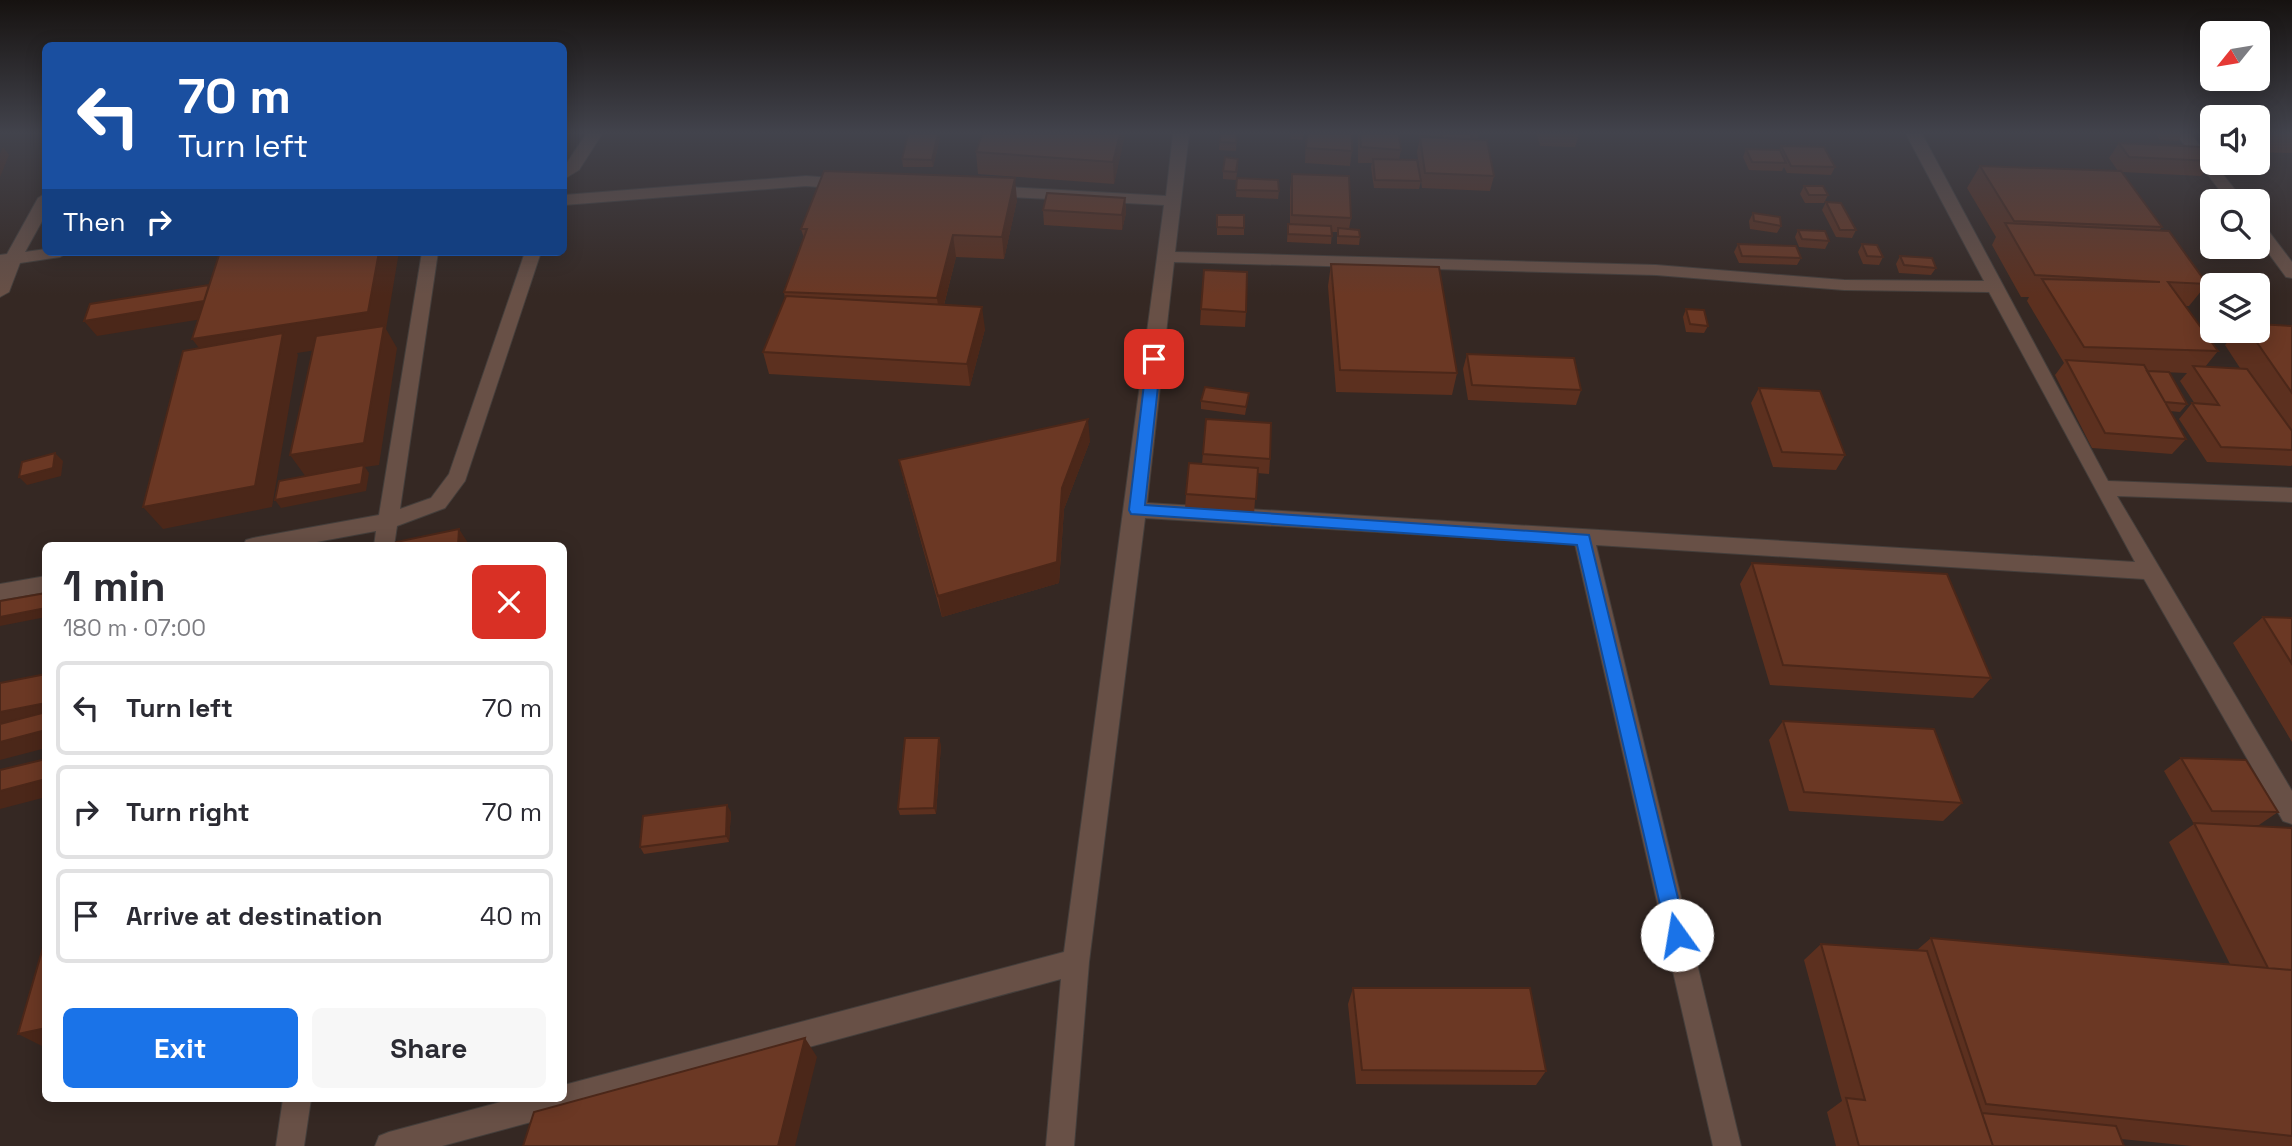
<!DOCTYPE html>
<html lang="en">
<head>
<meta charset="utf-8">
<style>
	:root { --surface:#fff; --page:#f7f7f7; --text:#2b2b33; --muted:#7c7c81; --line:#e1e1e2; --accent:#1a73e8 }
	body { margin:0; font-family:"Space Grotesk",sans-serif; background:var(--page); color:var(--text); height:100vh; display:flex; flex-direction:column; font-size:26px; white-space:nowrap }
	* { box-sizing:border-box; margin:0 }
	p { font-size:23px; color:var(--muted) }
	.icon { flex:none; width:38px; height:38px; fill:none; stroke:currentColor; stroke-width:2; stroke-linecap:round; stroke-linejoin:round }
	.map { position:relative; flex:1; overflow:hidden }
	.details { position:absolute; left:42px; top:542px; width:525px; height:560px; display:flex; flex-direction:column; background:var(--surface); border-radius:10px; box-shadow:0 4px 18px #0003 }
	.details>* { flex:none }
	.guide { position:absolute; left:42px; top:42px; width:525px; height:214px; border-radius:10px; box-shadow:0 4px 18px #0003; background:#1a4fa0; color:#fff; overflow:hidden }
	.needle { width:46px; rotate:240deg }
	.controls { position:absolute; left:2200px; top:21px; display:grid; gap:14px }
	.controls a { display:grid; place-items:center; width:70px; height:70px; border-radius:10px; background:var(--surface); box-shadow:0 4px 18px #0003; font-size:35px }
	.pin { position:absolute; display:grid; place-items:center; width:60px; height:60px; color:#fff; margin:-30px; border-radius:14px; box-shadow:0 4px 10px #0006 }
	.me { position:absolute; width:77px; margin:-38px; rotate:347deg; stroke-linejoin:round; filter:drop-shadow(0 0 5px #0008) }
	.turn { display:flex; align-items:center; gap:24px; height:147px; padding:0 21px; font-size:32px }
	.turn .icon { width:91px; height:91px; stroke-width:2.5 }
	.turn b { display:block; font-size:49px; line-height:60px }
	.then { display:flex; align-items:center; height:66px; padding:0 21px; background:#0003; gap:14px; font-size:26px }
	.round { display:grid; place-items:center; flex:none; width:74px; height:74px; border-radius:10px; background:var(--page) }
	.summary { display:flex; align-items:center; justify-content:space-between; height:119px; padding:0 21px }
	h1 { font-size:42px; font-weight:700; line-height:52px }
	.action { display:flex; gap:14px; margin-top:auto; padding:14px 21px }
	.action a { flex:1; height:80px; border-radius:10px; background:var(--accent); color:#fff; font-size:28px; font-weight:700; line-height:80px; text-align:center }
	.action a+a { background:var(--page); color:var(--text) }
	ul { padding:0; list-style:none }
	li { display:flex; align-items:center; gap:21px; height:94px; margin:0 14px 10px; padding:0 7px; border:4px solid var(--line); border-radius:10px }
	li div { flex:1 }
	li b { display:block; font-size:26px }
	li em { font-style:normal }
	.map>svg:first-child { display:block }
	.built { fill:#352823; fill-rule:evenodd }
	.lines { fill:none; stroke-linecap:round; stroke-linejoin:round }
	.minor-casing { stroke:#443e3b; stroke-width:2 }
	.minor { fill:#685046; fill-rule:evenodd }
	.wall { fill:#5c301f }
	.shaded-wall { fill:#4b2719 }
	.building { fill:#6b3824; stroke:#4b2719; stroke-width:2 }
	.route { fill:#1a73e8; stroke:#114b97; stroke-width:2 }
</style>
</head>
<body>
<div class="map">
<svg width="2292" height="1146" viewBox="0 0 2292 1146">
	<rect width="100%" height="100%" fill="#28211e"/>
	<path class="built" d="M0,134H45L46,252H564V134H2212V163H2258V134H2292V1146H0ZM2212,201H2258V247H2212ZM2212,285H2258V331H2212ZM46,546H564V1099H46Z"/>
	<g class="lines">
		<defs>
			<path id="minor" d="M586,134H602L579,170L564,179V167Z
				M1173,134H1189L1175,252L1656,265L1844,280L1984,281L1906,134H1922L2108,481L2292,488V502L2117,496L2292,791V824L2283,821L2144,579L1596,545L1741,1146H1713L1575,544L1145,518L1089,962L1074,1146H1046L1061,979L442,1146H375L379,1136L389,1132L512,1099H564V1085L1064,952L1164,205L990,196L982,191L990,186L1166,196ZM1174,262L1656,275L1844,290L1989,292L2135,562L1147,503Z
				M2176,134H2191L2244,201H2228Z
				M806,176L846,179L854,184L846,189L806,186L564,205V195Z
				M46,193V214L25,252L46,249V252H68L60,257L20,263L9,292L0,297V255L7,254L38,198Z
				M2258,224L2264,225L2292,262V278L2286,277L2258,239Z
				M422,252H438L400,509L431,498L449,474L525,252H541L465,481L445,508L397,526L394,546H374L376,531L295,546H243L246,540L253,538L379,515Z
				M46,576V592L0,600V584Z
				M283,1099H311L304,1146H276Z"/>
		</defs>
		<use href="#minor" class="minor-casing"/>
		<use href="#minor" class="minor"/>
	</g>
	<path class="wall" d="M982,134H1125L1114,184L978,174L976,152Z
		M1220,134H1237L1236,151L1219,150Z
		M1291,134H1304L1303,140L1290,139Z
		M1306,134H1352V151L1350,166L1305,163Z
		M1358,134H1399L1401,150L1399,160L1421,181L1419,189L1374,188L1371,167L1372,163H1358Z
		M1413,134H1479L1478,138H1471L1494,176L1490,191L1422,188L1417,152L1420,137L1440,138V137Z
		M1537,134H1579L1575,147L1540,146Z
		M2156,134H2182L2178,141L2160,140Z
		M2258,134H2292V153L2258,152Z
		M940,138L933,167H903L902,159Z
		M2119,143L2212,160V162L2201,176L2122,172L2162,227L2159,231L2207,284L2189,306H2185L2218,351L2205,367L2240,368L2225,345L2237,331H2258L2292,326V465L2291,466L2207,462L2179,419L2192,403L2195,404L2180,381L2187,373L2161,372L2187,404L2180,412L2170,411L2186,439L2172,454L2092,448L2055,375L2064,363L2027,301L2029,297H2021L1992,245L1996,237L1967,188L1980,166L2118,171L2109,158Z
		M1781,146L1835,167L1831,175L1787,173L1784,167L1782,171L1749,170L1743,157L1746,149L1780,150Z
		M1238,166L1236,180L1223,179V171Z
		M1292,174L1351,218L1349,229L1360,237L1359,245L1337,244V232H1332L1331,244L1287,242L1288,224H1290V189Z
		M1237,178L1279,191L1278,199L1236,197Z
		M1804,186L1828,195L1824,203H1805L1800,194Z
		M1125,198L1126,213L1122,230L1044,225L1043,210Z
		M1017,200L1004,259L956,257L944,305L985,329L970,386L769,374L763,352L785,298L784,292L804,238L801,229Z
		M1826,202L1856,230L1852,238L1836,237L1822,210Z
		M1753,213L1781,226L1777,233L1750,229L1749,221Z
		M1217,215H1244V235H1217Z
		M1798,230L1829,241L1825,249L1799,247L1795,237Z
		M1738,244L1801,258L1797,265L1739,263L1734,252Z
		M1862,244L1883,257L1879,265L1863,264L1858,252Z
		M1900,256L1936,268L1931,275L1899,273L1896,264Z
		M1331,264L1457,373L1452,395L1336,392L1328,286Z
		M1201,309L1246,312L1245,327L1200,325Z
		M1686,309L1708,326L1704,333L1686,332L1683,317Z
		M1467,354L1581,390L1576,405L1468,400L1463,369Z
		M1759,388L1845,455L1836,470L1773,467L1751,403Z
		M1249,393L1245,415L1201,409V401Z
		M1206,419L1270,459L1269,474L1257,473L1254,514L1185,509L1186,494L1202,464Z
		M1090,441L1064,509L1059,583L942,617L904,481L899,460Z
		M1752,563L1991,678L1973,698L1770,685L1740,584Z
		M2263,617L2292,618V742L2233,643Z
		M1783,721L1962,803L1943,821L1789,811L1769,740Z
		M941,745L936,814L900,815L898,809Z
		M2181,758L2278,812L2259,825H2216L2292,828V1146H2192L2121,1139L2124,1146H1836L1827,1112L1842,1101L1804,960L1821,944L1917,950L1931,938L2230,964L2169,842L2194,824L2164,771Z
		M731,812L729,842L644,854L640,847Z
		M1353,988L1546,1071L1536,1085L1356,1084L1348,1004Z"/>
	<path class="shaded-wall" d="M938,134H939L940,138L933,167L932,160Z
		M1120,134H1125L1114,184L1113,162Z
		M3,147L9,155L0,177V154Z
		M1015,178L1017,200L1004,259L1002,237Z
		M1125,198L1126,213L1122,230V215Z
		M953,235L956,257L940,320L937,298Z
		M379,252H399L386,329L397,348L379,465L365,467L369,473L366,491L281,508L275,500L306,477L290,455L382,340L297,353L298,355L272,507L163,529L143,507L213,366L192,339Z
		M210,300L221,316L97,336L84,321Z
		M982,307L985,329L970,386L967,364Z
		M1088,419L1090,441L1064,509L1059,583L942,617L938,596L1062,488Z
		M55,453L63,461L61,476L27,485L19,477Z
		M459,529L470,546H458Z
		M46,608V617L0,626V617Z
		M46,703V720L0,729V712Z
		M46,730V748L0,760V742Z
		M939,738L941,745L936,814L934,808Z
		M46,779V797L0,809V791Z
		M727,805L731,812L729,842L726,836Z
		M46,1028V1048L18,1034Z
		M805,1038L817,1057L795,1146H778Z"/>
	<path class="building" d="M908,134H938L932,160L902,159Z
		M982,134H1120L1113,162L976,152Z
		M1220,134H1237L1236,143L1220,142Z
		M1307,134H1352V151L1306,148Z
		M1360,134H1399L1401,150L1361,147Z
		M1441,134H1471L1472,139L1442,138Z
		M1420,137L1487,140L1494,176L1425,173Z
		M2119,143L2202,147L2212,161L2129,157Z
		M1781,146L1824,147L1835,167L1791,166Z
		M1746,149L1780,150L1786,163L1752,162Z
		M1225,157L1238,159L1236,172L1223,171Z
		M1373,159L1417,160L1421,181L1375,180Z
		M1980,166L2121,171L2162,227L2014,221Z
		M824,171L1015,178L1002,237L953,235L937,298L784,292L807,229H801Z
		M1292,174L1349,176L1351,218L1292,215Z
		M1237,178L1278,180L1279,191L1236,190Z
		M1804,186H1823L1828,195H1809Z
		M1047,193L1125,198L1122,215L1043,210Z
		M1826,202L1841,203L1856,230H1840Z
		M1753,213L1780,217L1781,226L1754,221Z
		M1217,215H1244V228L1217,227Z
		M2005,223L2169,231L2207,284L2168,282L2218,351L2084,347L2042,279L2160,282L2035,275Z
		M1288,224L1331,226L1332,236L1288,234Z
		M1338,228L1359,230L1360,237L1338,236Z
		M1798,230L1825,231L1829,241L1802,239Z
		M1738,244L1796,246L1801,258L1742,256Z
		M1862,244L1877,245L1883,257L1867,256Z
		M220,252H379L368,312L192,339Z
		M1900,256L1932,258L1936,268L1904,265Z
		M1331,264L1439,267L1457,373L1340,370Z
		M1204,270L1247,272L1246,312L1201,309Z
		M209,285L204,301L84,321L90,304Z
		M786,296L982,307L967,364L763,352Z
		M1686,309L1704,310L1708,326L1690,324Z
		M2258,324L2292,326V393L2249,331H2258Z
		M384,326L364,443L290,455L316,336Z
		M283,333L255,486L143,507L183,351Z
		M1467,354L1574,358L1581,390L1472,385Z
		M2066,360L2144,365L2186,439L2105,433Z
		M2193,366L2247,369L2292,431V450L2221,447L2192,403L2219,405Z
		M2147,371L2169,372L2187,404L2165,402Z
		M1205,387L1249,393L1246,407L1201,401Z
		M1759,388L1820,391L1845,455L1782,452Z
		M1088,419L1062,488L1057,562L938,596L899,460Z
		M1206,419L1271,423L1270,459L1203,454Z
		M55,453L53,468L19,477L22,462Z
		M1189,463L1258,468L1256,499L1186,494Z
		M364,465L361,484L275,500L279,481Z
		M459,529L458,546H395L396,542Z
		M1752,563L1947,574L1991,678L1783,665Z
		M46,593V608L0,617V601Z
		M2263,617L2292,618V664Z
		M46,674V703L0,712V683Z
		M46,712V730L0,742V724Z
		M1783,721L1934,729L1962,803L1804,792Z
		M905,738H939L934,808L898,809Z
		M2181,758L2246,760L2278,812L2212,811Z
		M46,759V779L0,791V770Z
		M727,805L726,836L640,847L643,816Z
		M2194,823L2292,828V970L2268,968Z
		M46,937V1028L18,1034Z
		M1931,938L2292,970V1136L1986,1104Z
		M1821,944L1927,951L1993,1146H1859L1846,1098L1865,1100Z
		M1353,988H1530L1546,1071L1362,1070Z
		M805,1038L778,1146H523L534,1112Z
		M1982,1113L2116,1126L2124,1146H1993Z"/>
	<linearGradient id="sky" x2="0" y2="1"><stop stop-color="#161210"/><stop offset="0.45" stop-color="#42434c"/><stop offset="1" stop-color="#42434c" stop-opacity="0"/></linearGradient>
	<rect width="2292" height="295" fill="url(#sky)"/>
	<path class="route" d="M1154,355L1161,359L1145,505L1589,535L1687,935L1684,942L1677,944L1670,942L1667,935L1577,545L1131,514L1129,510L1147,359Z"/>
</svg>
<div class="controls">
<a><svg class="needle" viewBox="-14 -14 28 28"><path d="M0-13l5 13h-10z" fill="#e53935"/><path d="M0 13l5-13h-10z" fill="#7c7c81"/></svg></a>
<a><svg class="icon" aria-label="sound" viewBox="0 0 24 24"><path d="M4 9h4l5-4v14l-5-4H4zM17 9q2 3 0 6"/></svg></a>
<a><svg class="icon" aria-label="search" viewBox="0 0 24 24"><circle cx="10" cy="10" r="6"/><path d="M15 15l6 6"/></svg></a>
<a><svg class="icon" aria-label="layers" viewBox="0 0 24 24"><path d="M12 4l9 5-9 5-9-5zM3 14l9 5 9-5"/></svg></a>
</div>
<div class="pin" style="left:1154px;top:359px;background:#d93025"><svg class="icon" aria-label="arrive" viewBox="0 0 24 24"><path d="M6 21V4h12l-3 4 3 4H6"/></svg></div>
<svg class="me" style="left:1677px;top:935px" viewBox="-20 -20 40 40"><circle r="19" fill="#fff"/><path d="M0-13L10 11 0 6-10 11z" fill="#1a73e8"/></svg>
<div class="guide">
<div class="turn"><svg class="icon" aria-label="left" viewBox="0 0 24 24"><path d="M17 20v-9H6M10 6l-5 5 5 5"/></svg><div><b>70 m</b>Turn left</div></div>
<div class="then">Then<svg class="icon" aria-label="right" viewBox="0 0 24 24"><path d="M7 20v-9h11M14 6l5 5-5 5"/></svg></div>
</div>
<section class="details">
<div class="summary"><div><h1>1 min</h1><p>180 m · 07:00</p></div><a class="round" style="background:#d93025;color:#fff"><svg class="icon" aria-label="close" viewBox="0 0 24 24"><path d="M6 6l12 12M18 6L6 18"/></svg></a></div>
<ul>
<li><svg class="icon" aria-label="left" viewBox="0 0 24 24"><path d="M17 20v-9H6M10 6l-5 5 5 5"/></svg><div><b>Turn left</b></div><em>70 m</em></li>
<li><svg class="icon" aria-label="right" viewBox="0 0 24 24"><path d="M7 20v-9h11M14 6l5 5-5 5"/></svg><div><b>Turn right</b></div><em>70 m</em></li>
<li><svg class="icon" aria-label="arrive" viewBox="0 0 24 24"><path d="M6 21V4h12l-3 4 3 4H6"/></svg><div><b>Arrive at destination</b></div><em>40 m</em></li>
</ul>
<div class="action"><a>Exit</a><a>Share</a></div>
</section>
</div>
</body>
</html>
